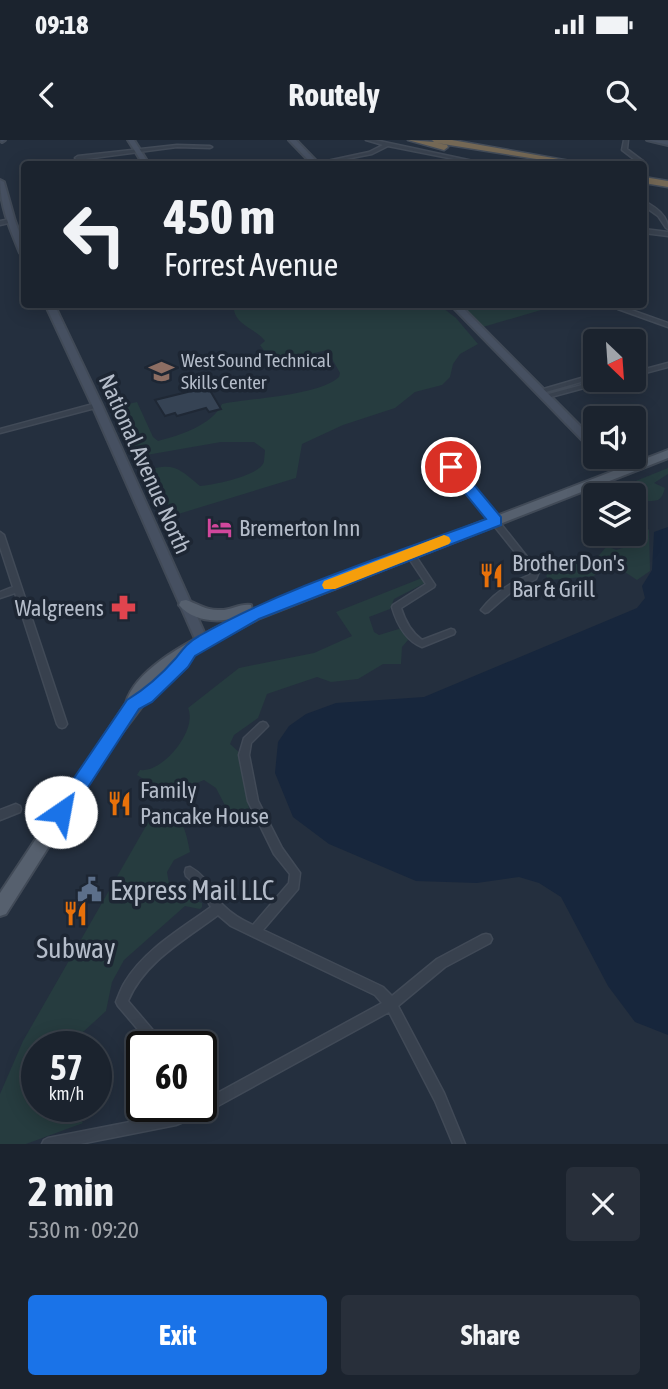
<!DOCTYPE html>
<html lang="en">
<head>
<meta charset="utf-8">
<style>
	:root { --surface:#1b232e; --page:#282f3a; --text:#f1f3f6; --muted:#a0a4aa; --line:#39404a; --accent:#1a73e8 }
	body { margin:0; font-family:"Asap Condensed",sans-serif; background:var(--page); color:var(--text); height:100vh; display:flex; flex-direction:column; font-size:26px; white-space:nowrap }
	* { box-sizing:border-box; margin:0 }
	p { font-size:23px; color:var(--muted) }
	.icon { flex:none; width:38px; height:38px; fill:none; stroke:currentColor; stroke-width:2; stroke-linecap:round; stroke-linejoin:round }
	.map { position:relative; height:1004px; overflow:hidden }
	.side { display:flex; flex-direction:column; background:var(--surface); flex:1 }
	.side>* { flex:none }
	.guide { position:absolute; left:21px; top:21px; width:626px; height:147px; border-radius:7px; box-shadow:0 4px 18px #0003,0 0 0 2px var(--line); background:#1b232e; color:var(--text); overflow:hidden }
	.needle { width:46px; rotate:155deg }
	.controls { position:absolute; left:583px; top:189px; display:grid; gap:14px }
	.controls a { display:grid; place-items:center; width:63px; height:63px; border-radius:7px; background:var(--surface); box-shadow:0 4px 18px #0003,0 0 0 2px var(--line); font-size:35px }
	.speed { position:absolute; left:21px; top:891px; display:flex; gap:14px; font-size:35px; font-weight:700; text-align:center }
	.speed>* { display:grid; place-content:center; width:91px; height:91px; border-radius:50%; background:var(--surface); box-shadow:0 4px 18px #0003,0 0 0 2px var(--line); line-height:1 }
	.speed small { font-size:18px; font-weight:400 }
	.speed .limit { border:4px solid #111; border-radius:10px; background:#fff; color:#111 }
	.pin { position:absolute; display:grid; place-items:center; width:60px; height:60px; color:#fff; margin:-30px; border:4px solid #fff; border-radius:50%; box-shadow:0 2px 7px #0007 }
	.me { position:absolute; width:77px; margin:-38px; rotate:33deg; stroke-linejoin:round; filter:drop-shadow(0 0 5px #0008) }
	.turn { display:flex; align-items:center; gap:24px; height:147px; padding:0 28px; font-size:32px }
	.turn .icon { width:91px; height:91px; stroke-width:2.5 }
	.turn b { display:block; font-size:49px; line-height:60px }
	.round { display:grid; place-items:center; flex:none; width:74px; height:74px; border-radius:7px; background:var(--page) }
	.headline { display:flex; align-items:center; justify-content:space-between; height:119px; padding:0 28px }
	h1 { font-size:42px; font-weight:700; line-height:52px }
	.primary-button { display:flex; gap:14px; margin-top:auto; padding:14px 28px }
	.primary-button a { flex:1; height:80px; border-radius:7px; background:var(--accent); color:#fff; font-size:28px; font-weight:700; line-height:80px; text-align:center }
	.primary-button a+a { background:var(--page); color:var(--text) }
	.status { display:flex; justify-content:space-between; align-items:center; height:49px; padding:0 35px; background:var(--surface); direction:ltr }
	.status svg { height:19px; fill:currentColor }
	header { display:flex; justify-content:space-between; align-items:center; height:91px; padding:0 28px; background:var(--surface); font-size:32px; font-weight:700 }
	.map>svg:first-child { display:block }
	.green { fill:#263c3f }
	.water { fill:#17263c }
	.building { fill:#364354; stroke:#1f2835; stroke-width:2 }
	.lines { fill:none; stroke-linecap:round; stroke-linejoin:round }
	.street-casing { stroke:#414a57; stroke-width:3 }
	.secondary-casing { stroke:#414a57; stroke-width:4 }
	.primary-casing { stroke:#414a57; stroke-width:4 }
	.highway-casing { stroke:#434c59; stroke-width:3 }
	.street { fill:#38414e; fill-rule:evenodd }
	.secondary { fill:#465061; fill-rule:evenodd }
	.primary { fill:#56606e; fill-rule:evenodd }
	.highway { fill:#746855; fill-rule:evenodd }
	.route { fill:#1a73e8; stroke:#114b97; stroke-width:2 }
	.slow { fill:#f59e0b }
	.labels { text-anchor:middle; stroke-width:7; stroke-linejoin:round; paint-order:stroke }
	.far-poi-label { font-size:19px; fill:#b4bcc9; stroke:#1d2633; text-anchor:start }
	.street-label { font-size:23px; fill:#b4bcc9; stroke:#1d2633 }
	.poi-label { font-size:23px; fill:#b4bcc9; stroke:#1d2633; text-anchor:start }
	.near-poi-label { font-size:28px; fill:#b4bcc9; stroke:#1d2633; text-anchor:start }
</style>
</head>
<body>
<div class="status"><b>09:18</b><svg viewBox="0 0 49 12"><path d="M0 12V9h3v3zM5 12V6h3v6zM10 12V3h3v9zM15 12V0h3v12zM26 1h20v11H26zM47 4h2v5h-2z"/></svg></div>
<header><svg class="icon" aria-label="back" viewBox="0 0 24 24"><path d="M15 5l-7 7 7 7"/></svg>Routely<svg class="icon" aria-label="search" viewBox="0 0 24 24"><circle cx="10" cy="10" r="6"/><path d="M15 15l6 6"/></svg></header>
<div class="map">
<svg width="668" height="1004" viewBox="0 0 668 1004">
	<rect width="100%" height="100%" fill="#242f3e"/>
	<path class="green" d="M348,164L357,168L376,165H439L456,178L478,204L460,214L453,224L450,237L442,245L415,252L395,268L343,285L302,304L296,338L175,375L163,374C154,364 141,342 145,331C174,322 178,328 200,346C214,345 259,336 264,322C264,321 265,311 265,310L254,302H221L135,317C128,311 114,275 115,267L137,262L153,297L158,301C181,295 212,285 222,264C251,258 318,256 339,237L340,233L327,210L266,225L268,216L260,205L265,201C256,189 236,185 234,170L227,165Z
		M460,165H558L483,187Z
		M668,328V334L654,343L665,348C661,361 659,361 646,361L647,376L641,381L649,390L650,431L637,440L622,430L621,416L614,415L594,436L549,440L546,436L549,432H554L564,426L562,417L571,418L583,430L588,428L607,406L616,410L623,408L624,394H634V355H619L616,349Z
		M422,438L425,443L394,459L390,469L369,477L374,492L379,495L402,488L408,500L402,507L401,524H383L358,539L331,542L317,537L267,554L258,578L234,595L230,604L241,614L250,676L248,680L233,681L216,648L204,640C172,653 167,654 137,635L140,630C163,633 198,590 188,568L239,528L314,513L352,496L336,472Z
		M160,669C183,672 186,692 190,712L174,720L167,732L170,749L181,756L202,763V767L200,769L185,766L124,820L112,842L106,871L83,892L76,906H37V966H69L83,983L26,1004H0V954L23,901L154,672Z"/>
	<path class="water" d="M668,387V895L635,882L608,846L561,757L539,743L519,737L477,743L416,741L329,704L293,677L275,633L278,602L289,586L306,574L336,563L424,557L637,468L645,458L642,446L652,430L654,392Z"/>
	<path class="building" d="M208,247L221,269L209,272L206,268L177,276L175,273L165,276L155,260Z"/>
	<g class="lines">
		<defs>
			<path id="street" d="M366,0H375L487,24H479L388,6L372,14L321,24H313L369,12L383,5Z
				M624,0H628L627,9L643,21V23H639L622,10Z
				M177,5L210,6L212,7L210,8L177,7L78,20L75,18L78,16Z
				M644,61C655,67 668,75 668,89L666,88L658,76L644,66Z
				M11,79L13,80V82L0,85V81Z
				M644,89L668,92V96L644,93Z
				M620,166L668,183V187L618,169V167Z
				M668,223V227L634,236V232Z
				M595,234V238L542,253L539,251L540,250Z
				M601,240H611L610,241L547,258L544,256L545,255Z
				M97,263L100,265L99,267L0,293V289Z
				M435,308H441L539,432L536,439L510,453L488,472L485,473L481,470C493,454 511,442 530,435L531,432L435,312Z
				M0,392L4,395L67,584L65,587L62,588L59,587L57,584L15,453L0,458V452L13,447L0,407Z
				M410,411L413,412L435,445L434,447L401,468C405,481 411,492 422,500L451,489L454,490L455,492L454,494L422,507C405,500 397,484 392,467L393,465L426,444L406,414Z
				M263,582L266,583L268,586L251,603L249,615L258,661L282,708L300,733L298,749L263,790L383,847L392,856L437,819L482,795L486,794L490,795L492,799L490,803L445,827L398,866L444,953L465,1004H453L435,961L389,872L205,973L176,985L80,1004H42L44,1000L48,998L176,973L193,966H201V962L382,863L375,855L231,786L218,775C186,799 144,822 128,861L163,902L165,906H152L118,866L116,862C119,855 121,848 125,842C145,809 181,789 211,767L201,750L186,736L185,732L186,728L190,727C210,738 210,753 224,766C232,774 242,780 253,785L289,743L290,734L274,714L248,661L239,615L244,598L260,583Z
				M16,664L20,666L21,669L20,672L0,680V670Z"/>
			<path id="secondary" d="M0,0H5L2,2Z
				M128,0H134L149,24H143Z
				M289,0H296L319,24H312Z
				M647,0L668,1V5Z
				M0,40L4,42L15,81L24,104V115L20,113C10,89 0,66 0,40Z
				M45,164H54L102,265L208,501L206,504H198L196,501L92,265Z
				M450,164H459L595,301V310L591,309Z
				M599,317H610L624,330V334H616Z"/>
			<path id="primary" d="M668,310V318L258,479L181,520L143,556L146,561L115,602L6,774L0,776V753L126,563C137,524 202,496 235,478C217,483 192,481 179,465L181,461L186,460C198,464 207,471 221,470C231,470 241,463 251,465L252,470Z"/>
			<path id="highway" d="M408,0L434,2L432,0H452L587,24H568L437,3L447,5L448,7L444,10Z
				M644,37L668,41V47L644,43Z"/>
		</defs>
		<use href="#street" class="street-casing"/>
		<use href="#secondary" class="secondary-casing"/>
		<use href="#primary" class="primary-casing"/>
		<use href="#highway" class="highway-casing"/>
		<use href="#street" class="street"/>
		<use href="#secondary" class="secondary"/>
		<use href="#primary" class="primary"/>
		<use href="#highway" class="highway"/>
	</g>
	<path class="route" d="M451,322L456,323L501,377V385L259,479L195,516L188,527L152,562L139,569L68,678L61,681L55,678L52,672L55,666L127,560C145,549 162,534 176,518C183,509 188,502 199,496C284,447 393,414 486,379L446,330V323Z"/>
	<path class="slow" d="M444,395L449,397L451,401L449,404L335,449H324L322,445L324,441Z"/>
	<defs>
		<symbol id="school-bare" viewBox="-9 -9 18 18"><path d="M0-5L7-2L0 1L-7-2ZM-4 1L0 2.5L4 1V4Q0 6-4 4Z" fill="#8d6e63" stroke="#1d2633" stroke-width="2.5" paint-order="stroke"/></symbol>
		<symbol id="hotel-bare" viewBox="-9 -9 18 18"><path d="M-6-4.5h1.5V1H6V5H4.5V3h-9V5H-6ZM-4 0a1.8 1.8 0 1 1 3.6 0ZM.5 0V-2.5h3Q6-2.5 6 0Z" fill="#d1479c" stroke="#1d2633" stroke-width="2.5" paint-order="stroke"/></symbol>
		<symbol id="restaurant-bare" viewBox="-9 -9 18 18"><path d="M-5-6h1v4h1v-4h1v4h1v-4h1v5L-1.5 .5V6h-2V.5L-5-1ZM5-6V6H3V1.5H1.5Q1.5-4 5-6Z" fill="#e8710a" stroke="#1d2633" stroke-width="2.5" paint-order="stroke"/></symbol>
		<symbol id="pharmacy-bare" viewBox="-9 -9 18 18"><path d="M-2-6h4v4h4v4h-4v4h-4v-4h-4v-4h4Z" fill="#e0444e" stroke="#1d2633" stroke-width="2.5" paint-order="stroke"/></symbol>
		<symbol id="civic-bare" viewBox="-9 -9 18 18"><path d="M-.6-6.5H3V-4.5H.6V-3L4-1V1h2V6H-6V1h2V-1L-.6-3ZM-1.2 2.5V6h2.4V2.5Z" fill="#5c6f8a" stroke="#1d2633" stroke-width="2.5" paint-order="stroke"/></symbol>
	</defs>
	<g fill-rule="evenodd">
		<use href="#school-bare" x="144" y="214" width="35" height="35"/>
		<use href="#hotel-bare" x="202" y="370" width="35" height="35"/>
		<use href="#restaurant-bare" x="474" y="418" width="35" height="35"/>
		<use href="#pharmacy-bare" x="106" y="450" width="35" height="35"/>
		<use href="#restaurant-bare" x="102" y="646" width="35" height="35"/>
		<use href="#civic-bare" x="72" y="732" width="35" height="35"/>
		<use href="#restaurant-bare" x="58" y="756" width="35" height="35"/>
	</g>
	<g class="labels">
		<g class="far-poi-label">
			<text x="181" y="227">West Sound Technical<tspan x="181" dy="22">Skills Center</tspan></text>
		</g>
		<g class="street-label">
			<text transform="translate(145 324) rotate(66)" y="8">National Avenue North</text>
		</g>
		<g class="poi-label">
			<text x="239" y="396">Bremerton Inn</text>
			<text x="512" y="431">Brother Don's<tspan x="512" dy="26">Bar &amp; Grill</tspan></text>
			<text x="104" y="476" text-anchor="end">Walgreens</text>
			<text x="140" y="658">Family<tspan x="140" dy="26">Pancake House</tspan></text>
		</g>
		<g class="near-poi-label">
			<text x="110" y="760">Express Mail LLC</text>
			<text x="76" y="818" text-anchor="middle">Subway</text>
		</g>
	</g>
</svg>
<div class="controls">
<a><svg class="needle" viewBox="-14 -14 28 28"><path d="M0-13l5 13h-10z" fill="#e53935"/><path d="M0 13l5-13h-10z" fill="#a0a4aa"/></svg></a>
<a><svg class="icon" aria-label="sound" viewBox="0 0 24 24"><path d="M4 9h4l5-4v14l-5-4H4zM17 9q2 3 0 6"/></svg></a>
<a><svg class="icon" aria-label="layers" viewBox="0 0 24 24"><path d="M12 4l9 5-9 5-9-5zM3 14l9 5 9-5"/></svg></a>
</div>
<div class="speed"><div>57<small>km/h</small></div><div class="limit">60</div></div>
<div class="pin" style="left:451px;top:327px;background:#d93025"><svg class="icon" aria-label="arrive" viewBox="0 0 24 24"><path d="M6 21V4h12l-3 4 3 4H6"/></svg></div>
<svg class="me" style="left:61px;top:672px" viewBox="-20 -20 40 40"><circle r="19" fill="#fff"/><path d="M0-13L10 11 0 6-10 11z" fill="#1a73e8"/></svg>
<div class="guide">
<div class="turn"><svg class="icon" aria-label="left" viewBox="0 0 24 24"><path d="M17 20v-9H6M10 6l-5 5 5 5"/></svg><div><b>450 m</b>Forrest Avenue</div></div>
</div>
</div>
<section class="side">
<div class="headline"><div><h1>2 min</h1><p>530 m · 09:20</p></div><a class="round"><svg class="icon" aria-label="close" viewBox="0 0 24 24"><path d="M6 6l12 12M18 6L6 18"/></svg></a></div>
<div class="primary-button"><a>Exit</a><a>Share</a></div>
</section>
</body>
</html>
